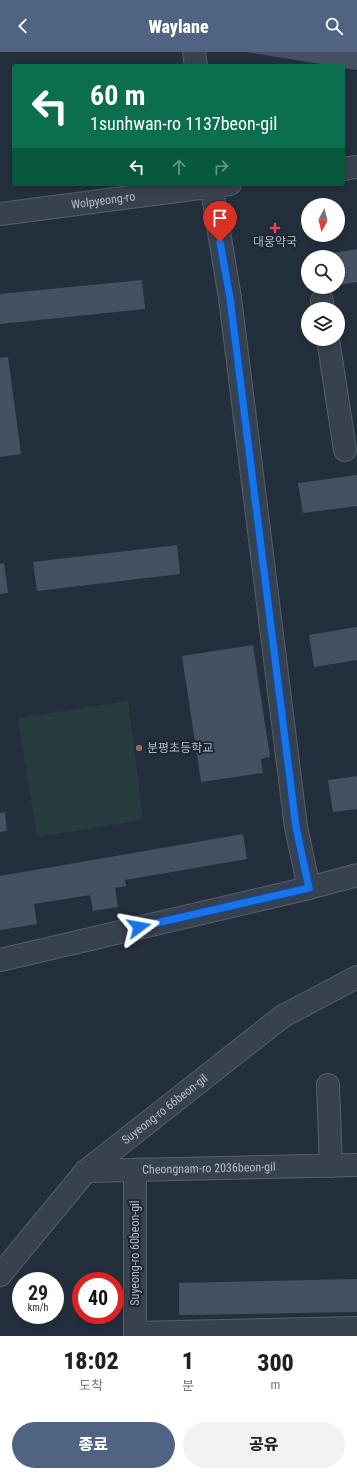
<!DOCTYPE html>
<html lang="ko">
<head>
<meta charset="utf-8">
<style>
	:root { --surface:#fff; --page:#f2f2f2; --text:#202124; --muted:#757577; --accent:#506383 }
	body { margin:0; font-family:"Roboto Condensed","Noto Sans KR",sans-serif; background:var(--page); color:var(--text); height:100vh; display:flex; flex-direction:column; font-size:15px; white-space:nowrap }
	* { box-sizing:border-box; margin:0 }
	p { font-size:13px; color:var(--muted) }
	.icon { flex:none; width:22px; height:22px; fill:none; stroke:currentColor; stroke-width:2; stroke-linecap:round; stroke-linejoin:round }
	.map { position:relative; height:1284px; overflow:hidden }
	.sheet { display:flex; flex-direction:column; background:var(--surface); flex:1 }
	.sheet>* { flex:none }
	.banner { position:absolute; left:12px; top:12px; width:333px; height:122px; border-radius:4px; box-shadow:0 2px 6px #0003; background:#0b6e4f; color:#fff; overflow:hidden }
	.needle { width:26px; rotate:187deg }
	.fabs { position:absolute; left:301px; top:146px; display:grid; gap:8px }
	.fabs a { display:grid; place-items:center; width:44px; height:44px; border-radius:50%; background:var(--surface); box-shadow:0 2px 6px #0003; font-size:20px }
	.speed { position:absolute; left:12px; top:1220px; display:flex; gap:8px; font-size:20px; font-weight:700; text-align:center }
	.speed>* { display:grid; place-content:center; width:52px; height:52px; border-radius:50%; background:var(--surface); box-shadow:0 2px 6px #0003; line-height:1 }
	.speed small { font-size:10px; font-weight:400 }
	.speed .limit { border:6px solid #d22; background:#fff; color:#111 }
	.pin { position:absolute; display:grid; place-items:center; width:34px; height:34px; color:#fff; margin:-41px -17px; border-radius:50% 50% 50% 0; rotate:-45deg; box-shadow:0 0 4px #0007 }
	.pin .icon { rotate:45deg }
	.me { position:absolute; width:44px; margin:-22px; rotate:77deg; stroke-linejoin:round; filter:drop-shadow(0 0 3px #0008) }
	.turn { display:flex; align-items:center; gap:14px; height:84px; padding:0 12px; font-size:18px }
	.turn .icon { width:52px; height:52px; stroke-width:2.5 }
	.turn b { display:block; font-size:28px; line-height:34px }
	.lanes { display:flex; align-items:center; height:38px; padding:0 12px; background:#0003; justify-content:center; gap:20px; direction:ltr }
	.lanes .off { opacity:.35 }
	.eta { display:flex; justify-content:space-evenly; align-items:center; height:68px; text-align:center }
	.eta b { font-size:24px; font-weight:800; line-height:28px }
	.button { display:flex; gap:8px; margin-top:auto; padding:8px 12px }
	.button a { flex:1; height:46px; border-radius:24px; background:var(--accent); color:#fff; font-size:16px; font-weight:800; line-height:46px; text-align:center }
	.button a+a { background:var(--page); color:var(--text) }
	header { display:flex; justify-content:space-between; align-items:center; height:52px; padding:0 12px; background:var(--accent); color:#fff; font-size:18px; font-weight:800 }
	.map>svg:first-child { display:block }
	.green { fill:#263c3f }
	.building { fill:#455162 }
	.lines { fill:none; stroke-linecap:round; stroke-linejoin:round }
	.minor-casing { stroke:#565f6c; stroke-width:24 }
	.minor { stroke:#38414e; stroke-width:22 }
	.route-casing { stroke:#114b97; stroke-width:10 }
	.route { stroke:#1a73e8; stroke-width:7 }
	.health-dot { fill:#e0444e; stroke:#1d2633; stroke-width:1.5 }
	.education-dot { fill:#8d6e63; stroke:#1d2633; stroke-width:1.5 }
	.labels { text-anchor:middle; stroke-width:4; stroke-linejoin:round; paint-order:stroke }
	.street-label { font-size:12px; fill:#b4bcc9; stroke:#1d2633 }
	.poi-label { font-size:12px; fill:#b4bcc9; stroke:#1d2633 }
</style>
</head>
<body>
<header><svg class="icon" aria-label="back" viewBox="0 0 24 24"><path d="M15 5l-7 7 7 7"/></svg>Waylane<svg class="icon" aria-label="search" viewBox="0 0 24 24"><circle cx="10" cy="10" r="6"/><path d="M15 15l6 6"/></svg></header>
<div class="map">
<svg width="357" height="1284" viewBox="0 0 357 1284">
	<rect width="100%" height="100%" fill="#242f3e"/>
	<path class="green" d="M128,649L143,768L37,785L18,666Z"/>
	<path class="building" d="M247,0H357V18L343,16V14H333Z
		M357,197V230L340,233L338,221V205H335L334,201Z
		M142,228L145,257L0,272V242Z
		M8,305L21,402L0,405V306Z
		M357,423V454L303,461L298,431Z
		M177,493L180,522L37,539L33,510Z
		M4,511L8,541L0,542V512Z
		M357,575V608L314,615L309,583Z
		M253,593L270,705L261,707L263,721L201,730L182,604Z
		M357,724V757L333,760L328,728Z
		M5,760L7,779L0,780V761Z
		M243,782L247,807L125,828L126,834L115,836L118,855L93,859L90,843L34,852L37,872L0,878V824Z
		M357,1227V1260L179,1263V1231Z"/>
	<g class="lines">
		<defs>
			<g id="minor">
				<path d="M194,0L196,14"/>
				<path d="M343,117L357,115"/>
				<path d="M211,132L230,246L296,775L309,836"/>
				<path id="s1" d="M0,162L230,132"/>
				<path d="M322,249L323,257"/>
				<path d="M328,287L345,398"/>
				<path d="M0,908L309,836L357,823"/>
				<path d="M328,1033L331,1114"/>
				<path id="s2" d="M86,1119L357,1113"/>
				<path id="s3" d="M0,1223L86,1119L283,964L357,925"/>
				<path d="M135,1281L357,1276"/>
				<path d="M135,1284V1118"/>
			</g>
		</defs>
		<use href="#minor" class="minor-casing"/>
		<use href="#minor" class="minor"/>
	</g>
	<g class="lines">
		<defs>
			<path id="route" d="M139,875L309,836L296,775L230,246L220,190"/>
		</defs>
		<use href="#route" class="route-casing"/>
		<use href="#route" class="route"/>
	</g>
	<path class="health-dot" d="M273 170h4v4h4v4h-4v4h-4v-4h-4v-4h4z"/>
	<circle class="education-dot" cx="139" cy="696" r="4"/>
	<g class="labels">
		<g class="street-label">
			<text dy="4" stroke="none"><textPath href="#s1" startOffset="104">Wolpyeong-ro</textPath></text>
			<text dy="4" stroke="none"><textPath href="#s3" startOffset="235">Suyeong-ro 66beon-gil</textPath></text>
			<text dy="4" stroke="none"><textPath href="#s2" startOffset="123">Cheongnam-ro 2036beon-gil</textPath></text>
			<text transform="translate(135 1201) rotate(-90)" y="4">Suyeong-ro 60beon-gil</text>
		</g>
		<g class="poi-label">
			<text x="275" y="194">대웅약국</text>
			<text x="147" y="700" text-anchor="start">분평초등학교</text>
		</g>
	</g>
</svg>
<div class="fabs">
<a><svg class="needle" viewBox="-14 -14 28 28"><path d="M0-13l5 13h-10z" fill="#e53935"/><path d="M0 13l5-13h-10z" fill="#757577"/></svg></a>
<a><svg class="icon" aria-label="search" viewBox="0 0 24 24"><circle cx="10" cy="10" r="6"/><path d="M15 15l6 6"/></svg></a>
<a><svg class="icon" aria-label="layers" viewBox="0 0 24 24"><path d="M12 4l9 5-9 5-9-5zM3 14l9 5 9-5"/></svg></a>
</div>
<div class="speed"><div>29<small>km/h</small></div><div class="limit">40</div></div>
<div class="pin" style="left:220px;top:190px;background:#d93025"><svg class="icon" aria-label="arrive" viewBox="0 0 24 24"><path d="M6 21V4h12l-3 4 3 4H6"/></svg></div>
<svg class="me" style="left:139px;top:875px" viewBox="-20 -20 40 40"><path d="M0-17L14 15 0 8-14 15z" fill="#1a73e8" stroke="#fff" stroke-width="4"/></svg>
<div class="banner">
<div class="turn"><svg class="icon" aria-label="left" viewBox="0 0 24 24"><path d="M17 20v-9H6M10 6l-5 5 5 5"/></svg><div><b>60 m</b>1sunhwan-ro 1137beon-gil</div></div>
<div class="lanes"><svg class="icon" aria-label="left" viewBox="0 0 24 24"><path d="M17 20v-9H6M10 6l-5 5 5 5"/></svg><svg class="icon off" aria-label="ahead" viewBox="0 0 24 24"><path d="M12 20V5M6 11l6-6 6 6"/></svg><svg class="icon off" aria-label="right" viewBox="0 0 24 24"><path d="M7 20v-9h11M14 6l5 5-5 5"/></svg></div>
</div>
</div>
<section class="sheet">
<div class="eta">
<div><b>18:02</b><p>도착</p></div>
<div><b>1</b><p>분</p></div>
<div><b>300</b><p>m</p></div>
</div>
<div class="button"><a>종료</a><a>공유</a></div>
</section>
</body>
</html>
